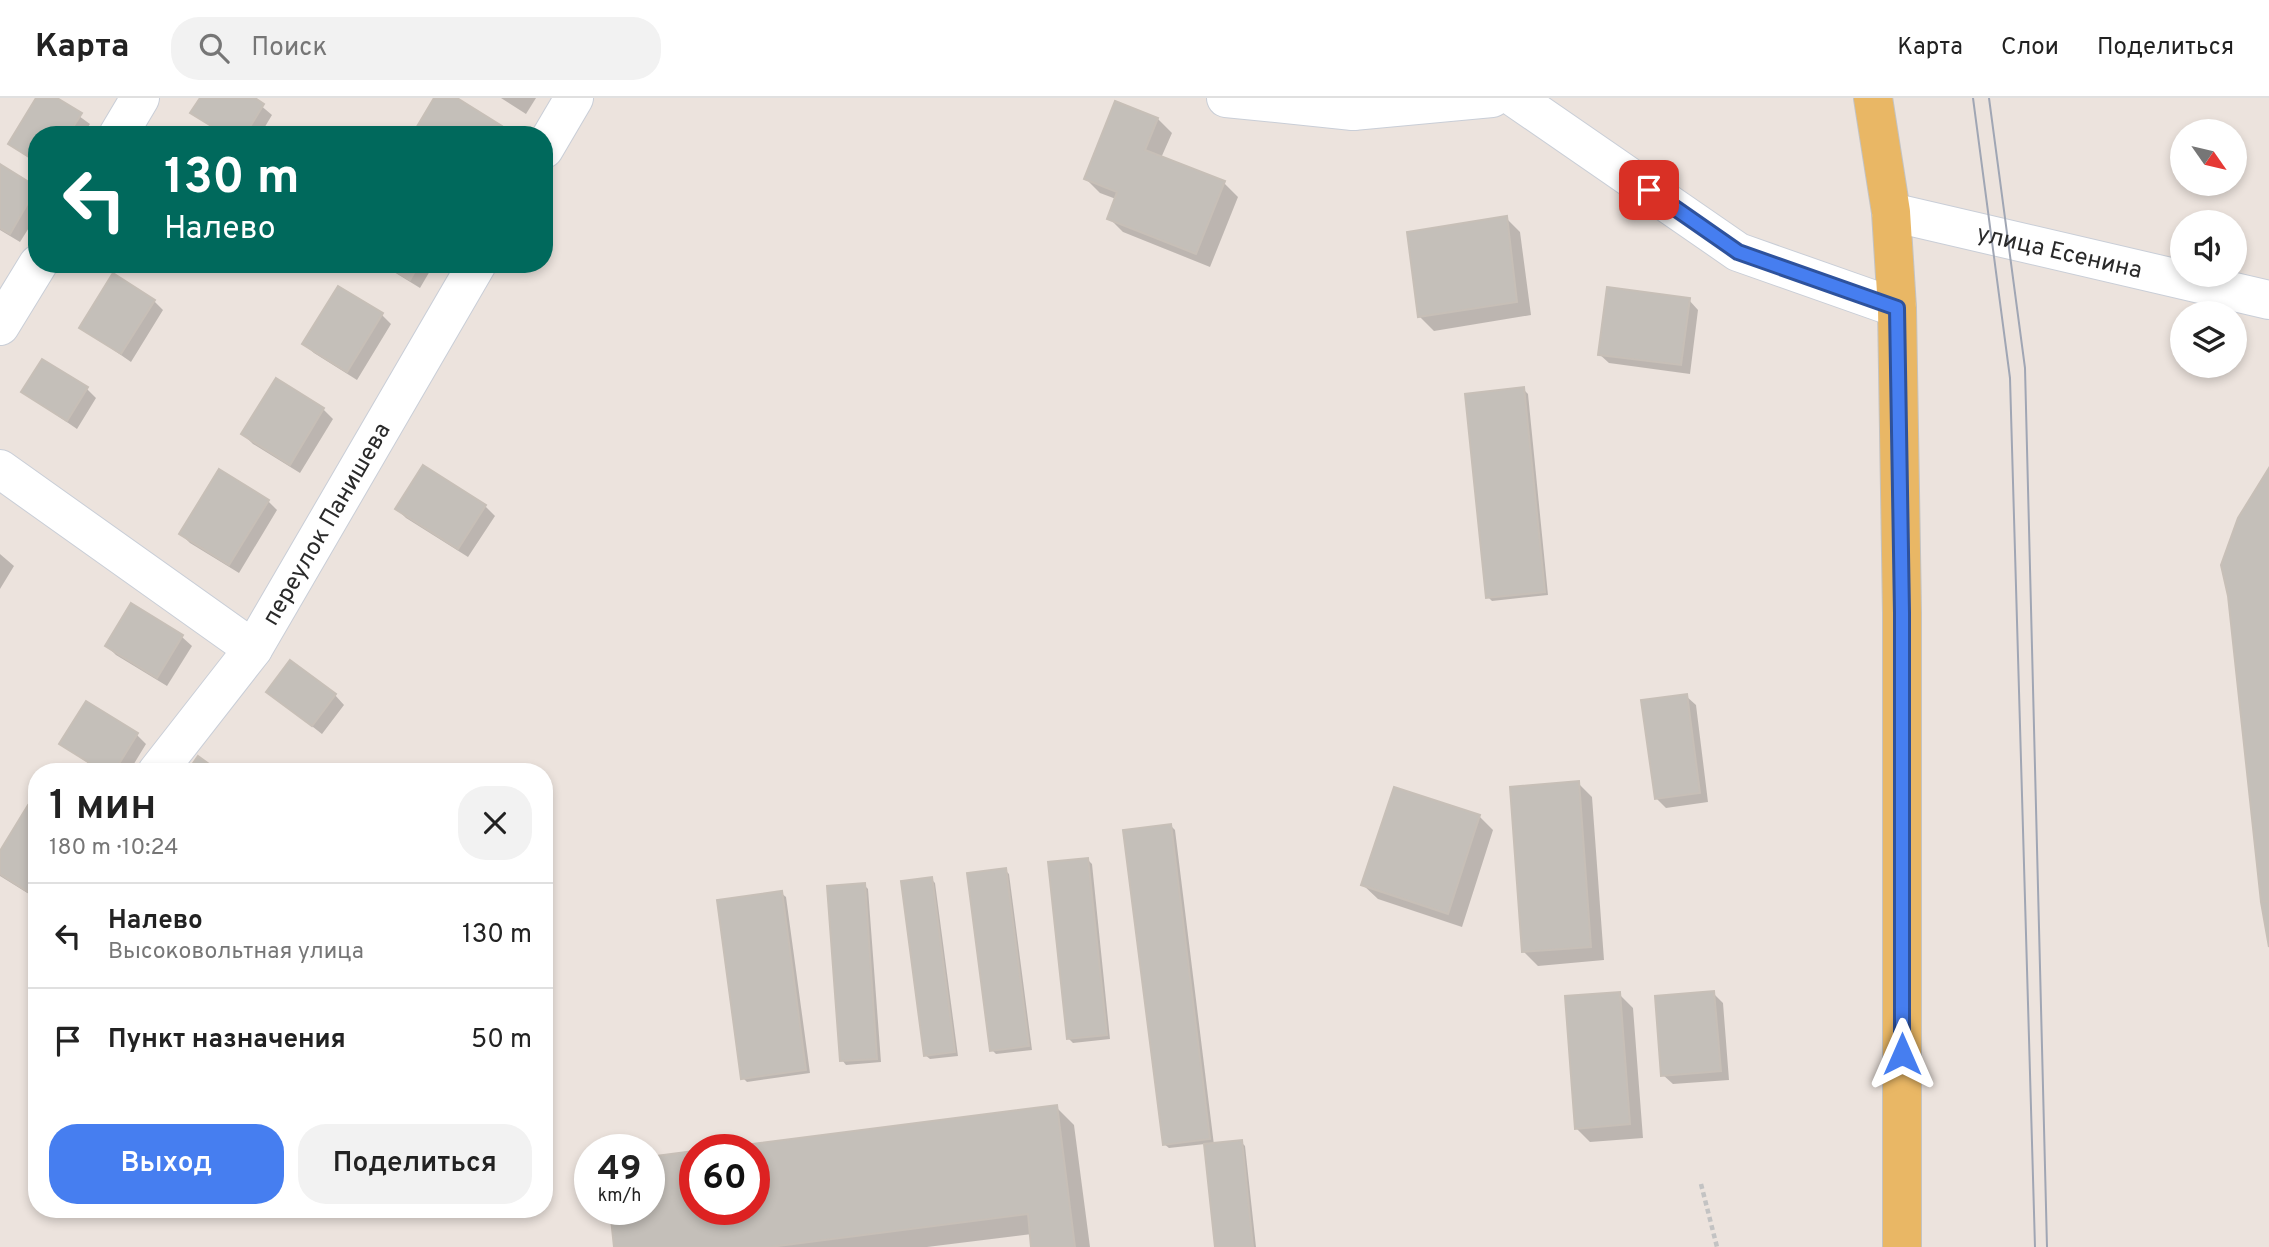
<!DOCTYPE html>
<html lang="ru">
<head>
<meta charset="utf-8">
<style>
	:root { --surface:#fff; --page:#f2f2f2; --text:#222; --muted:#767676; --line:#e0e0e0; --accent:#467ef0 }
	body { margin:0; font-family:Overpass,sans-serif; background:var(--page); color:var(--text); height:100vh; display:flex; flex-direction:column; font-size:26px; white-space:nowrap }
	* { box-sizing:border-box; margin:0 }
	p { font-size:23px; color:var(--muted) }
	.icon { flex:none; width:38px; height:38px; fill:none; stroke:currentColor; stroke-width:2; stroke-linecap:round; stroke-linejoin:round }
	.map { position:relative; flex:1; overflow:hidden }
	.sheet { position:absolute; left:28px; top:665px; width:525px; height:455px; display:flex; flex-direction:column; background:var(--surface); border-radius:28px; box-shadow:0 4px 10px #0003 }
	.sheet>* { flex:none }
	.hud { position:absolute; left:28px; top:28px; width:525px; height:147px; border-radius:28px; box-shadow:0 4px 10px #0003; background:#00695c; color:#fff; overflow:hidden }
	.needle { width:46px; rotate:124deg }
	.controls { position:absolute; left:2170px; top:21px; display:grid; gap:14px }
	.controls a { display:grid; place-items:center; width:77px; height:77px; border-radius:50%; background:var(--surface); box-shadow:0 4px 10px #0003; font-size:35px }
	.speed { position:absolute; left:574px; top:1036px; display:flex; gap:14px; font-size:35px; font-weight:700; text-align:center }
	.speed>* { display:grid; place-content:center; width:91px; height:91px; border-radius:50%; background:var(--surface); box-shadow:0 4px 10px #0003; line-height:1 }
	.speed small { font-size:18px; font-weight:400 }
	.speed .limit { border:10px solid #d22; background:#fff; color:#111 }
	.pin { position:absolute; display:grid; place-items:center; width:60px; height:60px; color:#fff; margin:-30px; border-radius:14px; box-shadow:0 4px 10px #0006 }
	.me { position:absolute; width:77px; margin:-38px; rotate:0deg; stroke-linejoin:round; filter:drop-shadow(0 0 5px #0008) }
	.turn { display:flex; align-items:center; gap:24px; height:147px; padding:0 21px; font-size:32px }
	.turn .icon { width:91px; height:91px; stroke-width:2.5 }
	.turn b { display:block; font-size:49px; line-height:60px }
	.round { display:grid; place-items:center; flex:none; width:74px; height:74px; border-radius:28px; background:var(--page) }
	.headline { display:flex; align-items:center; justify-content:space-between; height:119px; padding:0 21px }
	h1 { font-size:42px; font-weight:600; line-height:52px }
	.button { display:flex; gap:14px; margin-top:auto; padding:14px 21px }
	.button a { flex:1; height:80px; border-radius:28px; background:var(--accent); color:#fff; font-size:28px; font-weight:600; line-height:80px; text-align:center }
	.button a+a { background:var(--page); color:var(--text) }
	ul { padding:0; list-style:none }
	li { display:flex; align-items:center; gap:21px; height:105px; padding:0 21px; border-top:2px solid var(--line) }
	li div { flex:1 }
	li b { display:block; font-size:26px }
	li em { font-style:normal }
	header { display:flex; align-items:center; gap:42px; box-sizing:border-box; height:98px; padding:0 35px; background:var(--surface); border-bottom:2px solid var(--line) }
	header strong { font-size:33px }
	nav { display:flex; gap:38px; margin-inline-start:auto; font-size:24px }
	.search { width:490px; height:63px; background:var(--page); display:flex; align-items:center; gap:18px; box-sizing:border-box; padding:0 24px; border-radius:28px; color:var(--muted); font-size:26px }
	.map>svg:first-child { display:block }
	.shadow { fill:#0003 }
	.building { fill:#c4bfb9; stroke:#c7bfb7; stroke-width:2 }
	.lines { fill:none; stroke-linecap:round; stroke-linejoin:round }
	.minor-casing { stroke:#c9ced7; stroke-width:40 }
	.tertiary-casing { stroke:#c9ced7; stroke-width:40 }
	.primary-casing { stroke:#c3c3c3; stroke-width:40 }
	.path { stroke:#c3c3c3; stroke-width:4.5; stroke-dasharray:5 3.5; stroke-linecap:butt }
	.minor { stroke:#fff; stroke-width:38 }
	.tertiary { stroke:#fff; stroke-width:38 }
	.primary { stroke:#e9b765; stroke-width:38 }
	.tram { stroke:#a0a6b4; stroke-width:2 }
	.route-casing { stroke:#2e529c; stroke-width:18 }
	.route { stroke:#467ef0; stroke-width:12 }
	.labels { text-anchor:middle; stroke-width:5; stroke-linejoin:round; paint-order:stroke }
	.street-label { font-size:24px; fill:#2a2a2a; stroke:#fff }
</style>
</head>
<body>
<header>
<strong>Карта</strong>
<div class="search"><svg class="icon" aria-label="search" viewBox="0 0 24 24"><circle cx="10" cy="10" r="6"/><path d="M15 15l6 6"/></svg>Поиск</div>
<nav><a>Карта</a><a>Слои</a><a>Поделиться</a></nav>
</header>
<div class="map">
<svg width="2269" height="1149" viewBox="0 0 2269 1149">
	<rect width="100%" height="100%" fill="#ece3dd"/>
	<path class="shadow" d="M38,0H54L90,26L83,37H37V66L10,46Z
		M202,0H252L272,17L260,37H223L193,15Z
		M436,0H453L508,37H414Z
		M501,0H536L526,16Z
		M1116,5L1158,21L1172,35L1161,60L1224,85L1238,99L1210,169L1123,134L1109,120L1116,101L1100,95L1086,81Z
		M0,68L37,91V117L20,144L0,132Z
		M1506,120L1520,134L1531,217L1434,233L1420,219Z
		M381,166H434L420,190Z
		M1689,202L1698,212L1690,276L1609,265L1599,256Z
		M154,203L163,212L131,264L82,230Z
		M382,217L391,226L357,282L314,255L304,246Z
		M87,291L96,300L77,331L23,294Z
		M1523,291L1528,296L1548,497L1492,503L1488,499Z
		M323,311L333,321L300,375L253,346L243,336Z
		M423,370L485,408L495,418L468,459L406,420L397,411Z
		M268,403L277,412L239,475L190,445L181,436Z
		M0,456L14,468L0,491Z
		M131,507L182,539L192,548L167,588L116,557L107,548Z
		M268,594L335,597L344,607L322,636Z
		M1686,598L1696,607L1708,704L1666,710L1656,700Z
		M137,637L146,646L129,674H101L61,646Z
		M1578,685L1592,699L1604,862L1538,868L1524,854Z
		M37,714V801L0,778V756Z
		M1479,718L1493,732L1462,829L1378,801L1363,787Z
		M1171,728L1175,732L1214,1047L1241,1044L1245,1048L1256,1149H1217L1205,1046L1169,1050L1164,1046Z
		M1087,761L1092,766L1110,941L1073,945L1068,940Z
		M1005,772L1009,776L1032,952L996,956L992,952Z
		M931,781L935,785L958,958L930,961L925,957Z
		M864,787L868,791L881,964L846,967L842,962Z
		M781,795L786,799L810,975L747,984L743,980Z
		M1713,895L1723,905L1729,982L1673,986L1663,977Z
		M1619,896L1633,910L1643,1040L1590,1044L1576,1030Z
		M1056,1009L1074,1027L1090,1149H1033L1032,1136L927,1149H616L695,1111H754Z"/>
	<path class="building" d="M36,0H57L82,15L68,37H37V64L8,46Z
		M200,0H255L264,6L245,37H226L190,15Z
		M434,0H457L502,28L496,37H412Z
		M1115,3L1158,20L1145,52L1225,83L1196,156L1107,121L1117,94L1084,81Z
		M0,66L37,89L10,136L0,130Z
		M1507,118L1517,204L1418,219L1407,134Z
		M384,166H419L410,182Z
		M113,175L155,202L121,256L79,230Z
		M338,188L383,215L347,274L302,246Z
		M1607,189L1690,200L1681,267L1598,257Z
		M42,261L88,289L67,323L21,294Z
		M276,280L324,310L290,367L241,336Z
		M1524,289L1545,494L1486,500L1465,296Z
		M423,367L486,407L458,451L395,411Z
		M2269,370V803L2261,804L2228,498L2221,467L2238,420Z
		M219,371L269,402L229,467L179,436Z
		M131,505L183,537L157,580L105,548Z
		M290,562L336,596L312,628L266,594Z
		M1687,596L1700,695L1655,701L1641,602Z
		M86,603L138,635L114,674H104L59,646Z
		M198,658L220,674H187Z
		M1579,683L1591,849L1522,854L1510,689Z
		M1394,689L1480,717L1448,816L1361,787Z
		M28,707L37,712V790L33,797L0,776V753Z
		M1171,726L1210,1041L1163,1047L1123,732Z
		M1088,760L1107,937L1067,941L1048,764Z
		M1006,770L1029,948L990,953L967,775Z
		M932,779L955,954L924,958L901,783Z
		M865,785L877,961L840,963L827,788Z
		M782,793L806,972L741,981L717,802Z
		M2269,803V849L2261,804Z
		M1714,893L1721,973L1661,978L1655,898Z
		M1620,894L1630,1026L1575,1031L1565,898Z
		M1057,1007L1075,1149H1031L1028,1116L770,1149H614L610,1111H649V1059L695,1053V1111H754V1052H705Z
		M1242,1042L1253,1149H1215L1204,1046Z"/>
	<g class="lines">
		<defs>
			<g id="minor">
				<path d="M1226,0L1353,13"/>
				<path d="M1349,0L1353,13L1492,0"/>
				<path d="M1515,0L1738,154L1897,210"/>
				<path d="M118,37L140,0"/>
				<path d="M544,51L574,0"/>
				<path d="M0,228L38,166"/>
				<path d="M0,371L253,551"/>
				<path id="s1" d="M157,674L253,551L477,166"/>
			</g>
			<g id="tertiary">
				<path id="s2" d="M1891,114L2269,202"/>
			</g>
			<path id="primary" d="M1873,0L1891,114L1897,210L1902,515V1149"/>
		</defs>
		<use href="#minor" class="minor-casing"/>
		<use href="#tertiary" class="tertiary-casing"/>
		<use href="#primary" class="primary-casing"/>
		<path class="path" d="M1701,1086L1717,1149"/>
		<use href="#minor" class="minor"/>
		<use href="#tertiary" class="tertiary"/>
		<use href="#primary" class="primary"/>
		<path class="tram" d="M1973,0L2010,280L2035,1149
			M1989,0L2025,270L2047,1149"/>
	</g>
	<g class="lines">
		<defs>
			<path id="route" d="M1649,92L1738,154L1897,210L1902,515V956"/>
		</defs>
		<use href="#route" class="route-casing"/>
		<use href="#route" class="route"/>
	</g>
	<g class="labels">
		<g class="street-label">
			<text dy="8" stroke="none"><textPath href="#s2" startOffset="173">улица Есенина</textPath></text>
			<text dy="8" stroke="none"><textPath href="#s1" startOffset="301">переулок Панишева</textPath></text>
		</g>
	</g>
</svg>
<div class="controls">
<a><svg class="needle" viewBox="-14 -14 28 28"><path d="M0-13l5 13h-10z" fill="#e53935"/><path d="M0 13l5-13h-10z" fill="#767676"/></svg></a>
<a><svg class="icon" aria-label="sound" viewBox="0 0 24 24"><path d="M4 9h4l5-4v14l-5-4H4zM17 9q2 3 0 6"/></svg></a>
<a><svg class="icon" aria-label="layers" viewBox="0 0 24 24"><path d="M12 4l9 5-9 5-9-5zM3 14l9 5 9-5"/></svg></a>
</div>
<div class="speed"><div>49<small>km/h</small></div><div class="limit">60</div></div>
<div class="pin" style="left:1649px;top:92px;background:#d93025"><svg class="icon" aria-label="arrive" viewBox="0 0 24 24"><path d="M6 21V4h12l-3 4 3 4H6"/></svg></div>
<svg class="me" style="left:1902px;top:956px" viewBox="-20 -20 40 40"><path d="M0-17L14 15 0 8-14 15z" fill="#467ef0" stroke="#fff" stroke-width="4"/></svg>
<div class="hud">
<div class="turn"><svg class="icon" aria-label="left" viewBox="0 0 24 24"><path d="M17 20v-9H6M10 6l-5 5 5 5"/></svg><div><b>130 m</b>Налево</div></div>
</div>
<section class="sheet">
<div class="headline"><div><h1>1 мин</h1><p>180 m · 10:24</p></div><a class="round"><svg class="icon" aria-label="close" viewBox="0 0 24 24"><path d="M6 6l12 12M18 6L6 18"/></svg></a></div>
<ul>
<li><svg class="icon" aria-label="left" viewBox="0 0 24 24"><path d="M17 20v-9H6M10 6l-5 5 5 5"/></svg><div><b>Налево</b><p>Высоковольтная улица</p></div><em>130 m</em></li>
<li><svg class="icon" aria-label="arrive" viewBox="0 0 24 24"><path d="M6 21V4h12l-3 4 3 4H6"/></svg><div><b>Пункт назначения</b></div><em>50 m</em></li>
</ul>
<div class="button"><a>Выход</a><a>Поделиться</a></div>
</section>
</div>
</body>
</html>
